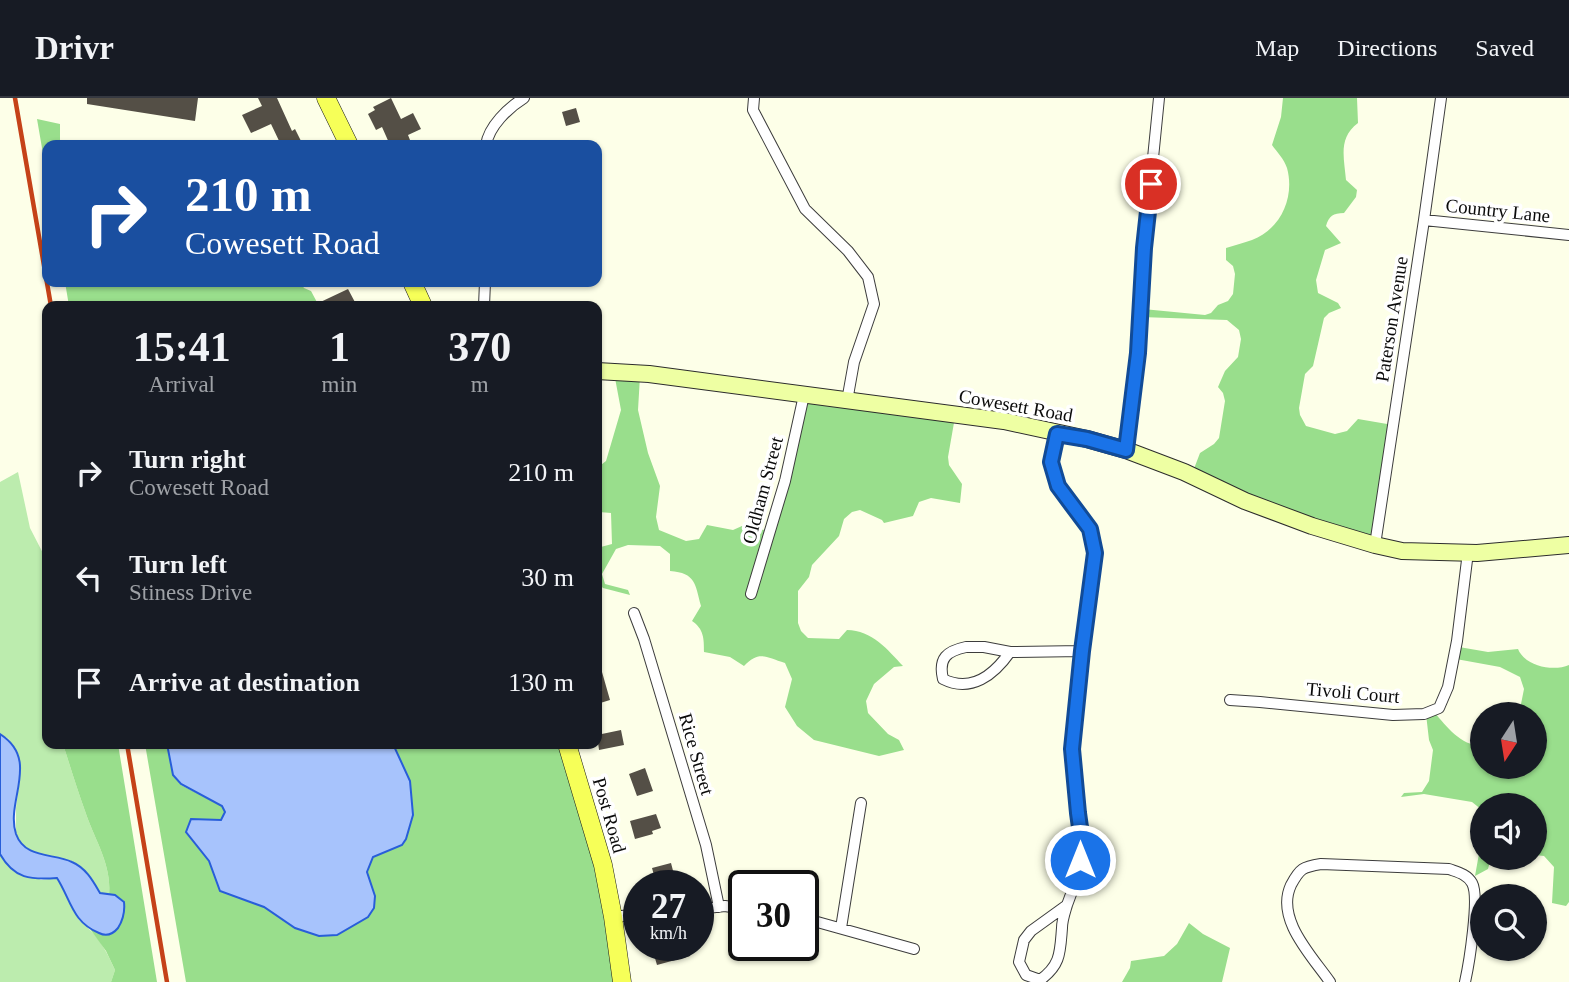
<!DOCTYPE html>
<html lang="en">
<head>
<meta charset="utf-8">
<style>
	:root { --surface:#171b24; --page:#242831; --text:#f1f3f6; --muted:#9ea1a6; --line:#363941 }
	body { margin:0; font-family:Georgia,serif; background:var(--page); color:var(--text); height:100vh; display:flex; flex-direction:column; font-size:26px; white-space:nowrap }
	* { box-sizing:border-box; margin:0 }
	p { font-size:23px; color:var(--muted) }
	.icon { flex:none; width:38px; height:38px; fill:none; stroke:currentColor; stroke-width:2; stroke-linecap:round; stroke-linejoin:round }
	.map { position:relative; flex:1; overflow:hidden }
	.details { position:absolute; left:42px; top:203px; width:560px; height:448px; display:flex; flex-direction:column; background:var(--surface); border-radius:14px; box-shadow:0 2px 5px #0004 }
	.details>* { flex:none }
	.top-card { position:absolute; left:42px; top:42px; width:560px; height:147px; border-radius:14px; box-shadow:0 2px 5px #0004; background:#1a4fa0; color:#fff; overflow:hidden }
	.needle { width:46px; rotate:192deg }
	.fabs { position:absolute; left:1470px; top:604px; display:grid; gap:14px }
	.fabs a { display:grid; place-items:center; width:77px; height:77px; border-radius:50%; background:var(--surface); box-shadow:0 2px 5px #0004; font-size:35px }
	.speed { position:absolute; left:623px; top:772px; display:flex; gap:14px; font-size:35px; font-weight:700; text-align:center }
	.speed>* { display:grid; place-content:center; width:91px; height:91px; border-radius:50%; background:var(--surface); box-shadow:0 2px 5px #0004; line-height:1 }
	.speed small { font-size:18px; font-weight:400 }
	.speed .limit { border:4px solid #111; border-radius:10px; background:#fff; color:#111 }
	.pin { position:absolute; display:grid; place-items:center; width:60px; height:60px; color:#fff; margin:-30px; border:4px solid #fff; border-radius:50%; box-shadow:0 2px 7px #0007 }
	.me { position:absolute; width:77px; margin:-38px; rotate:0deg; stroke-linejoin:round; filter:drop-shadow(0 0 5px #0008) }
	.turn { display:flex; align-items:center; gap:24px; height:147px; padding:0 28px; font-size:32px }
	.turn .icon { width:91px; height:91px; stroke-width:2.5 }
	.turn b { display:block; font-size:49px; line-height:60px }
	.eta { display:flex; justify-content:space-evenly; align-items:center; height:119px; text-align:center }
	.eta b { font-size:42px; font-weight:600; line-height:49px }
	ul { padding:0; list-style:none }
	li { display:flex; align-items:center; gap:21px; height:105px; padding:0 28px }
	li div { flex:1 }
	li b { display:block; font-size:26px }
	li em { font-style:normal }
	header { display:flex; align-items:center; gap:42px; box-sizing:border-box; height:98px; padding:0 35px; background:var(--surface); border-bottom:2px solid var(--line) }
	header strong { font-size:33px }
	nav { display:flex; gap:38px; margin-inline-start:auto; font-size:24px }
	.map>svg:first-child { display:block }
	.green { fill:#bcecae }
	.forest { fill:#99de8c }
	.water { fill:#a7c3fc; stroke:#285ed9; stroke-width:2 }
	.building { fill:#544f46 }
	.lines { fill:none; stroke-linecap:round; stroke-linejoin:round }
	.street-casing { stroke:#3d3d3d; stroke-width:12 }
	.secondary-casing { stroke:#2c2c2c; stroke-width:18 }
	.primary-casing { stroke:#1b1b1b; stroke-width:19 }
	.street { stroke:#fff; stroke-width:10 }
	.secondary { stroke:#eeffa3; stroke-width:16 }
	.primary { stroke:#f6ff58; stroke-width:18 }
	.rail { stroke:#c54218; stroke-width:4.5 }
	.route-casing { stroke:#114b97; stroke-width:18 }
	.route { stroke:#1a73e8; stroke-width:12 }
	.labels { text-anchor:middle; stroke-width:7; stroke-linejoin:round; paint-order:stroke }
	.street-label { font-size:19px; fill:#0a0a0a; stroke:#fff }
</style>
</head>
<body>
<header>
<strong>Drivr</strong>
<nav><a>Map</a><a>Directions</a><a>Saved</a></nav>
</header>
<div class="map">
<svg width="1569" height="884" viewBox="0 0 1569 884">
	<rect width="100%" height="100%" fill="#fdffe8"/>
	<path class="green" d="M18,374L30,430L47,463V593L45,595L47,601V646H63C70,668 77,691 85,713C94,741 112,766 109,797L100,795L92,781L72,763L40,756L25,750L16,737V710L21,670L9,641L0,636V384Z
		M0,756L2,760L41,782L57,780C65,792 69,807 77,819C80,824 85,826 89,831C101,842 108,857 115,872L111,884H0Z"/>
	<path class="forest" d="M1283,0H1357L1358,25C1338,40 1344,59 1346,82L1357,92L1356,99L1344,115C1333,115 1329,118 1326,128L1341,145L1325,152L1316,182L1318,195L1338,205L1341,210L1329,215L1324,220L1313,268L1305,276L1299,310L1300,317L1306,328L1335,336L1347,333L1358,321L1393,327L1375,445L1192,376L1200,355L1214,346L1219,340L1225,303L1223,295L1218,289L1225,273L1238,259L1241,241L1239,232L1227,222L1141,219L1143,211L1205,217L1211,215L1218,207L1228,203L1233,196L1235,176L1233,168L1226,162V150C1235,147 1244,145 1252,142C1281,131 1295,99 1287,70C1284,61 1277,54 1272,47L1281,19Z
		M37,21L60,26V47H47V79Z
		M65,184H300L304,190L311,193L319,208H69Z
		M640,278L638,312L648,355L660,388L656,419L659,432L686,443L699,441L707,427L733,432L742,428L770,433L805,301L955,319L948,359L949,367L962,386L960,405L931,400L919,404L913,418L884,425L882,422L860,412L852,414L844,421L839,438L812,467L809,479L798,493V525L801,533L808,540L839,541L847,532C872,532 888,552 903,568L894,569L874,586L866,603L868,615L888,636L899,642L904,652L879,658L814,642L797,628L785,609L792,581L785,565C766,559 759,552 744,568L730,559L704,554C704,541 704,531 692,523L701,508C695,486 696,475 670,473V456L660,448L628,447L616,451L602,476L605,486L628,492L630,497L603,490L597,484V450L612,446L611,415L599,414L597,404V370L606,363L621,312L615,280Z
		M1459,549L1488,554L1518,551C1525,568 1553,574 1569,567V804L1566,808L1552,805L1554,769L1544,758L1535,757V707H1482V712L1472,704L1424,696L1401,699L1404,695L1422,694L1429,683L1433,652L1429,642L1426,616L1434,614C1447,629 1460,647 1482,648V668H1535V616H1519L1524,591L1520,579L1500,569L1456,561Z
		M63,646H118L157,884H111L115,872L106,853L90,831L104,837C117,828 127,821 124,803L115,797H109C112,766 94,741 85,713C77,691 70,668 63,646Z
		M145,646H167L173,677L181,687L222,708L226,714L222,722L186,734L209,763L220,793L264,809L295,830L368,819C382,797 370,795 368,775C368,770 371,764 373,759L402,747L410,683L393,646H566L604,779L618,884H186Z
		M1482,739V760H1491L1488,771L1475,778Z
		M1189,825L1203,836L1230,850L1222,884H1122L1130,870L1131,863L1164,858L1177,846Z"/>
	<path class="water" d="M0,636C41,662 5,703 16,736C25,761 53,755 72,764C86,770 93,783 100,795L115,797L124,804C125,813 123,822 118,830C113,836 107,839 99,835C72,824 71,802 57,780C31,782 14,781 0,756Z
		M167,646H393L410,683L413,717L406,741L402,747L373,759L367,774L375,798L374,810L368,819L337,837L319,838L295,830L264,809L220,793L209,763L186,734L191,721L221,722L225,714L222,708L181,686L173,677Z"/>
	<path class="building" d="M87,0H198L195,23L87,6Z
		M258,0H277L292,33L295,31L303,47H281L271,26L251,35L242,17L262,8Z
		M391,0L401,21L413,15L421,31L408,37L412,47H390L382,29L376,32L368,16L375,12L373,9Z
		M576,10L580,24L566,28L562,14Z
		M348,191L357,208H312Z
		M600,567L610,602L597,606V568Z
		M621,632L624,647L599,652L597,637Z
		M645,670L653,693L637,698L629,676Z
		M656,716L661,730L652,733L653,736L635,741L630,723Z
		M671,765L677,788H657L652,770Z
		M663,847H687L690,858L657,867L652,850Z"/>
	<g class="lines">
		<defs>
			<path id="street" d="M754,0L753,12L805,111L848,153L868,179L874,206L854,264L847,303
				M486,47C489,28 508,10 524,0
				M1424,122L1569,137
				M484,208L485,184
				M1057,336L1051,364L1058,388L1090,431L1095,455L1082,553L1072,651L1078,715L1082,744L1077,780L1067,807
				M1126,352L1138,255L1144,150L1159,0
				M1375,447L1424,122L1441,0
				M751,496L785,383L804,297
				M634,515L644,541L706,747L719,809
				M966,549H984L1010,554C994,577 971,595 943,581C938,560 947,553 966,549Z
				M1010,554L1082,553
				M1230,602L1260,604L1393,617L1424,616L1439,610L1448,589L1457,543L1468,454
				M1067,807C1065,814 1062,822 1062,830C1060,854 1061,867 1040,882L1026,877L1019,864L1024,842L1031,833Z
				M698,811L725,808L744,811
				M613,819L639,816
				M803,820L914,851
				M841,830L861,705
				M1330,884C1312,858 1275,821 1291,787C1300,770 1303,769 1321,766L1449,771C1457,774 1467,776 1472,785C1480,799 1469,866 1465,884"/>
			<path id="secondary" d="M597,273L649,276L1004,323L1087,341L1126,352L1184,374L1245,403L1312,428L1375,447L1402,453L1477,455L1569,447"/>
			<path id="primary" d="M326,0L349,47
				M412,184L423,208
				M567,646L603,767L613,819L622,884"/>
		</defs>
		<use href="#street" class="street-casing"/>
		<use href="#secondary" class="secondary-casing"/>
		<use href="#primary" class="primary-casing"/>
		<use href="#street" class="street"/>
		<use href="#secondary" class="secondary"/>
		<use href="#primary" class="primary"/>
		<path class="rail" d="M15,0L51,208
			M127,646L167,884"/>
	</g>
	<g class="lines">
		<defs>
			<path id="route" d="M1080,762L1082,744L1078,715L1072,651L1082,553L1095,455L1090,431L1058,388L1051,364L1057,336L1087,341L1126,352L1138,255L1144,150L1151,86"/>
		</defs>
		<use href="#route" class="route-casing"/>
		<use href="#route" class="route"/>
	</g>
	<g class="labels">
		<g class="street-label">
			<text transform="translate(1498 112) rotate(6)" y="7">Country Lane</text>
			<text transform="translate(1391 221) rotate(-81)" y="7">Paterson Avenue</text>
			<text transform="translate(1016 307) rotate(10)" y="7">Cowesett Road</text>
			<text transform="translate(762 392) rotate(-75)" y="7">Oldham Street</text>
			<text transform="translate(1353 594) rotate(5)" y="7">Tivoli Court</text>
			<text transform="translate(697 656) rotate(74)" y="7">Rice Street</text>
			<text transform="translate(610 717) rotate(74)" y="7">Post Road</text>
		</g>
	</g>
</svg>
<div class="fabs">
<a><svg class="needle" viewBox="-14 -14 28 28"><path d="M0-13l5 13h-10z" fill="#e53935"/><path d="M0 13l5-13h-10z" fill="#9ea1a6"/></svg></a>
<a><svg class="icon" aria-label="sound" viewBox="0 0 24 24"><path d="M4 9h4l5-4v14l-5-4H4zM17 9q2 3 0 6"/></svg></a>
<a><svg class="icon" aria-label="search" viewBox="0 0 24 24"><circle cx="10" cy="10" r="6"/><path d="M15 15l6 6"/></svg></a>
</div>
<div class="speed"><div>27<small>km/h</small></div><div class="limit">30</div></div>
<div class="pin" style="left:1151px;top:86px;background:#d93025"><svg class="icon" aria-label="arrive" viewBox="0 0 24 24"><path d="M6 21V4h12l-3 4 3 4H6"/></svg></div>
<svg class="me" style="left:1080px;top:762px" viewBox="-20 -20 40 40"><circle r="17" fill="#1a73e8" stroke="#fff" stroke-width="3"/><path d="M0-11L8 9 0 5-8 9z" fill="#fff"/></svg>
<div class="top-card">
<div class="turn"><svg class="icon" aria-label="right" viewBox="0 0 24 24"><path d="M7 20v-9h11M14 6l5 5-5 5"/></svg><div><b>210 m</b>Cowesett Road</div></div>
</div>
<section class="details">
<div class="eta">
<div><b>15:41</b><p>Arrival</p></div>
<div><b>1</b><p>min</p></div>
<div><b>370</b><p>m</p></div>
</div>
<ul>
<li><svg class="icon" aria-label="right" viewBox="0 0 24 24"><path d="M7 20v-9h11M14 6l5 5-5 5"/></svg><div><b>Turn right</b><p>Cowesett Road</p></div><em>210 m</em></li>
<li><svg class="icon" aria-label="left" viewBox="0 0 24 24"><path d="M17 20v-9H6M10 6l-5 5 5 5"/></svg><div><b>Turn left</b><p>Stiness Drive</p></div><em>30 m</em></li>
<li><svg class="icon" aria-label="arrive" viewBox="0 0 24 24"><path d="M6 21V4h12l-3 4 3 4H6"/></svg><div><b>Arrive at destination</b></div><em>130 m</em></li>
</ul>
</section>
</div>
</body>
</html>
